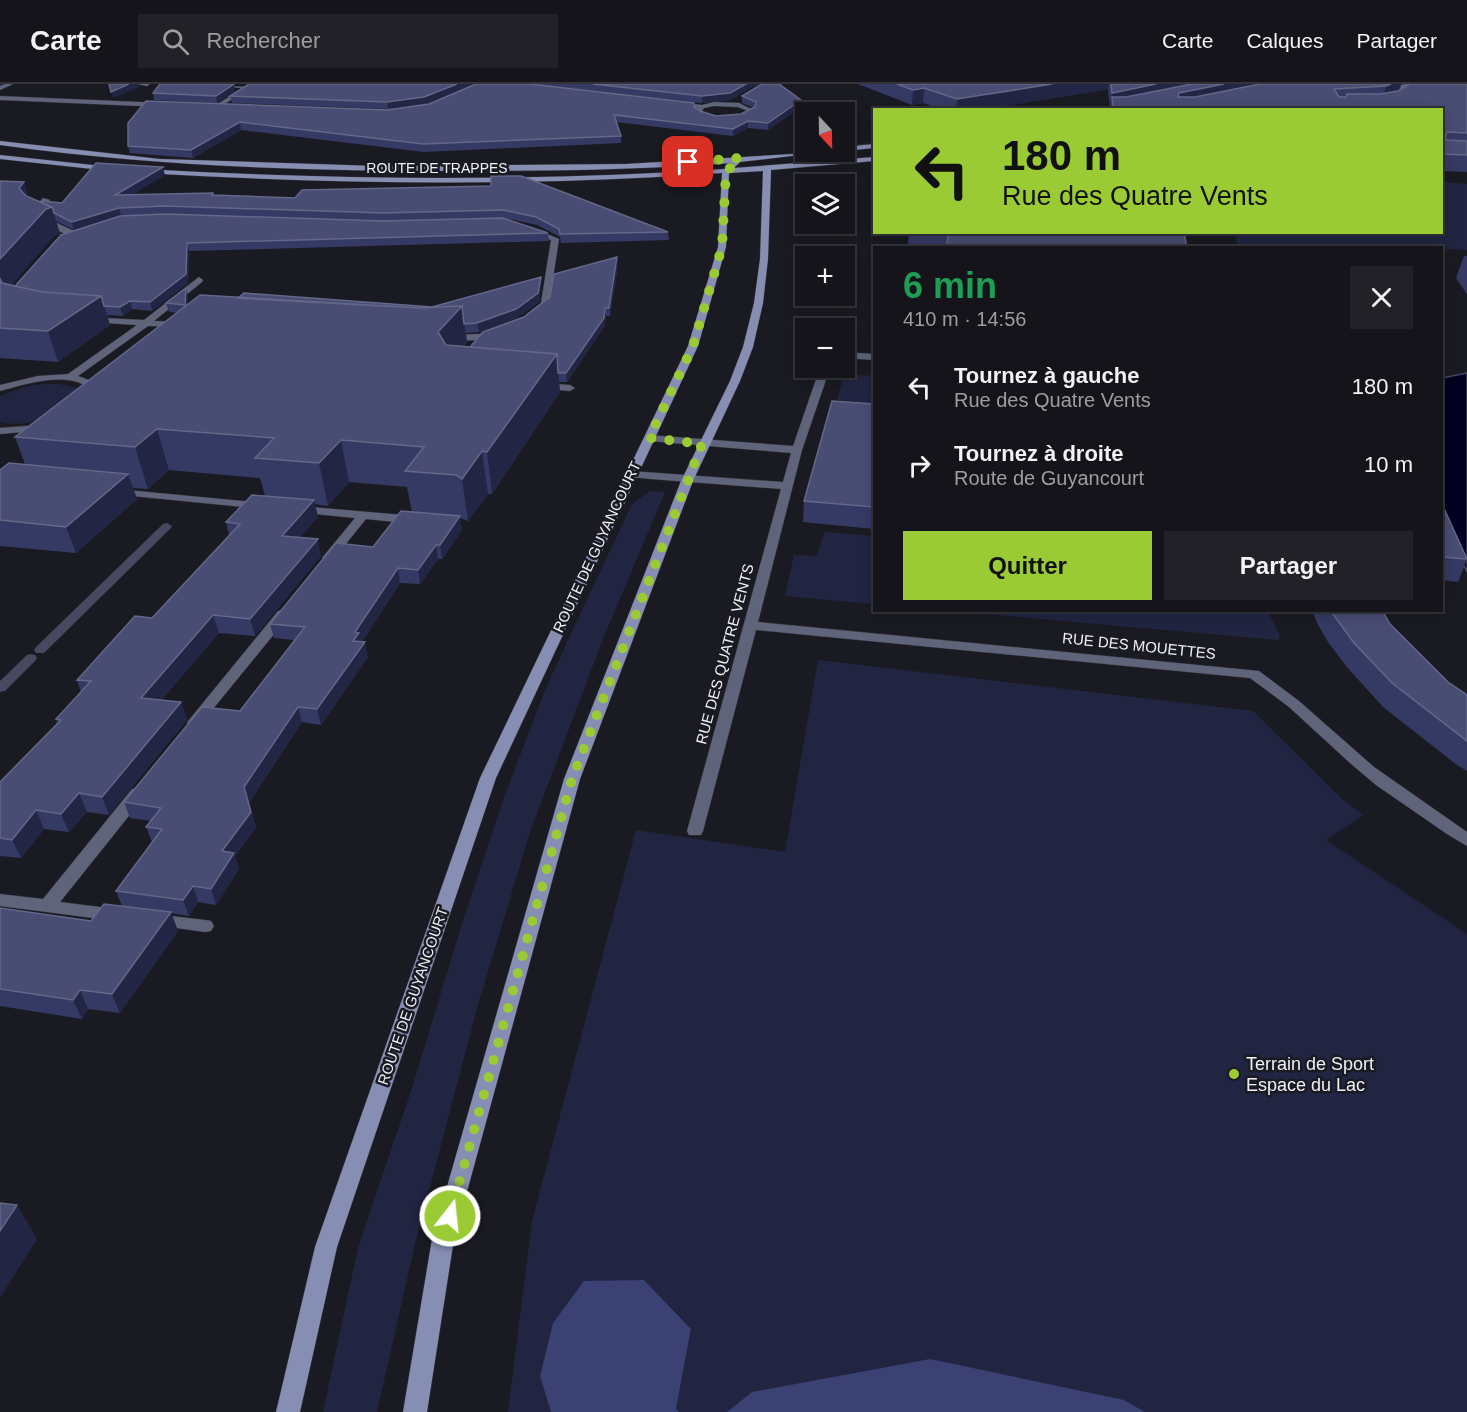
<!DOCTYPE html>
<html lang="fr">
<head>
<meta charset="utf-8">
<style>
	:root { --surface:#14141a; --page:#212127; --text:#f1f3f6; --muted:#9d9ea2; --line:#333339; --accent:#9acb34 }
	body { margin:0; font-family:Arial,sans-serif; background:var(--page); color:var(--text); height:100vh; display:flex; flex-direction:column; font-size:22px; white-space:nowrap }
	* { box-sizing:border-box; margin:0 }
	p { font-size:20px; color:var(--muted) }
	.icon { flex:none; width:33px; height:33px; fill:none; stroke:currentColor; stroke-width:2; stroke-linecap:round; stroke-linejoin:round }
	.map { position:relative; flex:1; overflow:hidden }
	.panel { position:absolute; left:873px; top:162px; width:570px; height:366px; display:flex; flex-direction:column; background:var(--surface); border-radius:0px; box-shadow:0 3px 15px #0003,0 0 0 2px var(--line) }
	.panel>* { flex:none }
	.banner { position:absolute; left:873px; top:24px; width:570px; height:126px; border-radius:0px; box-shadow:0 3px 15px #0003,0 0 0 2px var(--line); background:#9acb34; color:#111; overflow:hidden }
	.needle { width:39px; rotate:158deg }
	.controls { position:absolute; left:795px; top:18px; display:grid; gap:12px }
	.controls a { display:grid; place-items:center; width:60px; height:60px; border-radius:0px; background:var(--surface); box-shadow:0 3px 15px #0003,0 0 0 2px var(--line); font-size:30px }
	.pin { position:absolute; display:grid; place-items:center; width:51px; height:51px; color:#fff; margin:-26px; border-radius:12px; box-shadow:0 3px 9px #0006 }
	.me { position:absolute; width:66px; margin:-33px; rotate:16deg; stroke-linejoin:round; filter:drop-shadow(0 0 4px #0008) }
	.turn { display:flex; align-items:center; gap:21px; height:126px; padding:0 30px; font-size:27px }
	.turn .icon { width:78px; height:78px; stroke-width:2.5 }
	.turn b { display:block; font-size:42px; line-height:51px }
	.round { display:grid; place-items:center; flex:none; width:63px; height:63px; border-radius:0px; background:var(--page) }
	.headline { display:flex; align-items:center; justify-content:space-between; height:102px; padding:0 30px }
	h1 { font-size:36px; font-weight:700; line-height:45px; color:#1e9e55 }
	.button { display:flex; gap:12px; margin-top:auto; padding:12px 30px }
	.button a { flex:1; height:69px; border-radius:0px; background:var(--accent); color:#111; font-size:24px; font-weight:700; line-height:69px; text-align:center }
	.button a+a { background:var(--page); color:var(--text) }
	ul { padding:0; list-style:none }
	li { display:flex; align-items:center; gap:18px; height:78px; padding:0 30px }
	li div { flex:1 }
	li b { display:block; font-size:22px }
	li em { font-style:normal }
	header { display:flex; align-items:center; gap:36px; box-sizing:border-box; height:84px; padding:0 30px; background:var(--surface); border-bottom:2px solid var(--line) }
	header strong { font-size:28px }
	nav { display:flex; gap:33px; margin-inline-start:auto; font-size:21px }
	.search { width:420px; height:54px; background:var(--page); display:flex; align-items:center; gap:15px; box-sizing:border-box; padding:0 21px; border-radius:0px; color:var(--muted); font-size:22px }
	.map>svg:first-child { display:block }
	.green { fill:#212542 }
	.forest { fill:#3b4172 }
	.water { fill:#030021; stroke:#4a4861; stroke-width:1.5 }
	.lines { fill:none; stroke-linecap:round; stroke-linejoin:round }
	.stream { fill:#4a4861; fill-rule:evenodd }
	.minor-casing { stroke:#34353b; stroke-width:1 }
	.secondary-casing { stroke:#34353b; stroke-width:1 }
	.minor { fill:#60647b; fill-rule:evenodd }
	.secondary { fill:#878eb3; fill-rule:evenodd }
	.wall { fill:#353a65 }
	.shaded-wall { fill:#222544 }
	.building { fill:#494d74; stroke:#636788; stroke-width:1.5 }
	.route { stroke:#9acb34; stroke-width:10; stroke-dasharray:0 18 }
	.poi-dot { fill:#9acb34; stroke:#1a1b22; stroke-width:2 }
	.labels { text-anchor:middle; stroke-width:5; stroke-linejoin:round; paint-order:stroke }
	.far-street-label { font-size:14px; fill:#eff0f5; stroke:#1a1b22 }
	.street-label { font-size:15px; fill:#eff0f5; stroke:#1a1b22 }
	.near-poi-label { font-size:18px; fill:#eff0f5; stroke:#1a1b22; text-anchor:start }
</style>
</head>
<body>
<header>
<strong>Carte</strong>
<div class="search"><svg class="icon" aria-label="search" viewBox="0 0 24 24"><circle cx="10" cy="10" r="6"/><path d="M15 15l6 6"/></svg>Rechercher</div>
<nav><a>Carte</a><a>Calques</a><a>Partager</a></nav>
</header>
<div class="map">
<svg width="1467" height="1328" viewBox="0 0 1467 1328">
	<rect width="100%" height="100%" fill="#1a1b22"/>
	<path class="green" d="M1442,98L1467,100V166L1357,160L1358,163H1238L1234,149L1299,151V149L1442,148Z
		M844,290L874,292V335L853,333L856,318L837,316Z
		M44,300H59L81,305C53,327 39,346 0,338V312L28,302Z
		M650,407L665,408L603,555L530,748L477,924L415,1160L377,1328H323L358,1164L411,1007L461,843L503,716L545,606L588,513L632,420Z
		M824,448L874,452V520L785,512L794,471L817,472Z
		M951,527H1268L1280,552L1278,556Z
		M818,576L1253,627L1342,715L1364,731L1326,756L1467,850V1328H1145L1124,1316L752,1308L727,1328H679L676,1325L691,1245L644,1196L584,1198L553,1239L540,1292L551,1328H508L532,1137L636,746L785,768Z"/>
	<path class="forest" d="M644,1196L691,1245L676,1325L679,1328H551L540,1292L553,1239L584,1197Z
		M930,1275L1124,1316L1145,1328H727L752,1308Z"/>
	<path class="water" d="M1467,289V488L1442,432V294Z"/>
	<g class="lines">
		<path class="stream" d="M167,439L172,442L171,444L44,569H36L34,566L36,563L163,440Z
			M31,570L35,571L37,574L35,577L5,607L0,608V597L27,571Z"/>
		<defs>
			<path id="minor" d="M5,0H13L0,6V2Z
				M137,0H150L147,2Z
				M174,0L251,3L217,25L215,22L242,4Z
				M1404,0H1414L1403,4L1407,12L1393,18V16L1402,11L1396,3Z
				M0,12L163,19L166,21L163,23L0,16Z
				M675,18L702,21L714,18L739,19L755,27C740,41 713,39 696,29L698,24L673,21ZM714,22L738,23L748,27C734,35 716,35 702,27L704,24Z
				M43,114L50,116L38,130L76,148V152H70L36,137L31,132V128Z
				M531,143L559,155L549,220L532,233L527,230L541,219L551,156L528,147L527,145Z
				M199,193L203,196L202,198L154,237L180,238L183,239V243L148,242L78,292L97,299L106,309L105,311H97C74,284 30,299 0,307V301L38,292L68,290L137,241L88,238L85,237V233L144,236Z
				M497,244L500,245V249L480,256L447,257L442,254L447,251L479,250Z
				M844,268L874,270V276L844,274Z
				M820,284H830L802,366L758,538L1259,587L1299,617L1374,683L1467,748V762L1447,750L1376,701L1350,679L1289,623L1250,594L756,546L703,747L701,751H689L687,747L781,405L651,395L631,393L625,390L631,387L783,398L791,369L649,357L644,354L649,351L793,362Z
				M541,299L570,301L575,304L570,307L537,304L536,302Z
				M42,341L47,344L46,346L0,350V344Z
				M116,405L263,419L269,422L263,425L112,410L110,408Z
				M299,422L415,432L421,436L415,440L366,435L332,477L328,478L322,474L355,434L295,428V424Z
				M283,526L290,530L288,533L199,642H189L187,639L189,636L278,527Z
				M138,704L146,709L144,713L60,818L116,825L122,827L125,831L122,835L116,837L0,822V810L43,815L132,705Z
				M154,830L205,836L211,837L214,842L211,847L205,848L148,840L145,836L148,832Z"/>
			<path id="secondary" d="M0,57L160,75L376,82L626,80L826,68L740,78L734,84L874,73V77L771,86L768,175L763,219L753,263L740,297L693,397L580,695L454,1155L427,1328H403L432,1155L564,695L681,397L730,297L743,263L754,219L760,175L763,87L729,89L726,163L698,262L496,694L337,1163L300,1328H276L315,1163L480,694L688,262L718,163L722,89C529,103 336,100 143,89L139,87L143,85C337,96 531,98 725,85L732,79C639,86 546,87 454,87C302,87 151,82 0,61Z
				M874,60V64L844,67V63Z
				M0,71L111,83L115,85L111,87L0,75Z"/>
		</defs>
		<use href="#minor" class="minor-casing"/>
		<use href="#secondary" class="secondary-casing"/>
		<use href="#minor" class="minor"/>
		<use href="#secondary" class="secondary"/>
	</g>
	<path class="wall" d="M249,0H474L425,20L388,25L232,19L230,12Z
		M532,0H761L754,2L730,16L702,19Z
		M858,0H1401L1400,6L1408,2V0H1467V88L1442,87V26H1110L1108,5L981,26H943L923,19L912,21Z
		M235,7L217,19L154,16L153,9Z
		M742,12L801,23L768,46L748,44L733,52L616,38L621,52V59L424,68L241,46L193,74L130,69L128,62V39L387,26L429,20L694,23L700,27L716,32L741,30L754,24L742,19Z
		M165,91L131,111L213,109V111L295,114L491,102L668,148L669,156L561,159L560,153L537,141L504,134L384,137L167,130L121,132L74,146L56,137L60,150L54,152L11,201L15,202L61,151L548,149L549,157L189,167L188,199L152,227L132,225L123,232L107,231L110,241L58,278L0,274V97L24,98L28,113L42,119H62Z
		M909,148H1184L947,162L908,160Z
		M1464,172H1467V210L1456,194Z
		M618,181L610,232H606L604,243L567,298H559L560,308L492,410H488L468,437L460,434L462,446L442,475H438L420,500L400,499L362,558L368,573L321,641L302,638L249,719L256,743L235,772L239,785L216,821L198,818L189,832L171,829L178,847L120,929L88,925L82,935L0,922V824L91,837L122,822L116,807L152,758L146,743L151,737L130,734L124,718L240,627L294,556L274,554L270,540L373,463L412,428L407,403L349,398L328,422L315,420L318,433L300,453L321,472L255,552L219,549L161,616L181,618L187,636L109,731L87,728L69,748L44,745L21,774L1,772L0,773V698L57,639L56,635L81,608L77,596L152,534L229,451L226,438L265,412L260,394L169,386L148,405L133,404L137,415L76,469L0,462V386L25,380L15,353L178,229L169,228L166,219L188,212V221L432,223L541,193V202L539,218L517,234L479,248L466,249L467,259L464,262L470,263Z
		M874,320V445L803,438L804,417Z
		M1442,420L1467,475L1458,498L1442,496Z
		M1312,526H1382L1390,540L1448,598L1467,611V687L1457,681L1383,623L1346,582L1328,558L1317,539Z"/>
	<path class="shaded-wall" d="M129,0H139V3L113,14L111,8Z
		M234,0L235,7L217,19L216,12Z
		M457,0H474L425,20L388,25L387,18Z
		M746,0H761L754,2L730,16L702,19V12Z
		M1052,0H1109L1108,5L981,26H956L957,15Z
		M1156,0H1291L1177,24L1112,13L1110,23H1109L1112,9Z
		M1391,0H1401L1398,10L1382,17L1386,2Z
		M924,4L923,19L912,21L913,6Z
		M801,16V23L768,46V39Z
		M748,37V44L733,52V45Z
		M240,38L241,46L193,74L191,66Z
		M163,83L165,91L117,119L115,111Z
		M24,98L32,124L19,104Z
		M52,123L60,150L54,152L5,209L0,194V175L46,125Z
		M119,124L121,132L74,146L72,138Z
		M187,159L189,167L188,199L152,227L150,218Z
		M617,173L618,181L610,232L609,224Z
		M541,193V202L539,218L517,234L479,248L477,239Z
		M186,204L188,212L187,229L185,221Z
		M101,212L110,241L58,278L48,247Z
		M130,217L132,225L123,232L120,223Z
		M462,222L467,259L443,287L438,248Z
		M605,224L606,232L604,243L567,298L566,289Z
		M557,270L560,308L492,410L487,368Z
		M157,345L169,386L148,405L135,363Z
		M341,356L349,398L328,422L319,379Z
		M482,367L488,410L468,437L462,395Z
		M128,390L137,415L76,469L66,443Z
		M314,416L318,433L286,468L282,452Z
		M460,432L462,446L442,475L440,461Z
		M318,455L321,472L255,552L250,535Z
		M436,461L438,475L420,500L418,486Z
		M398,484L400,499L361,559L365,558L368,573L321,641L317,625L355,548Z
		M213,531L219,549L148,632L141,614Z
		M181,618L187,636L109,731L102,713Z
		M298,623L302,638L249,719L244,703Z
		M79,709L87,728L69,748L61,730Z
		M36,726L44,745L21,774L12,756Z
		M251,728L256,743L235,772L239,785L216,821L211,805L222,767Z
		M193,802L198,818L189,832L183,816Z
		M171,828L178,847L120,929L112,910Z
		M80,906L88,925L82,935L73,916Z
		M17,1121L37,1155L0,1214V1147Z"/>
	<path class="building" d="M109,0H129L111,8Z
		M160,0H234L216,12L153,9Z
		M249,0H457L424,13L387,18L230,12Z
		M476,0H530L694,19V23L700,27L716,32L741,30L755,23L756,18L742,12L762,0H779L801,16L768,39L748,37L733,45L614,31L621,52L423,60L240,38L191,66L128,62V39L146,17L387,26L429,20Z
		M593,0H746L730,9L702,12Z
		M897,0H1052L957,15L924,4L913,6Z
		M1111,0H1156L1112,9Z
		M1192,0H1224L1179,9L1178,13H1195L1260,0H1391L1386,2L1334,5L1339,13H1346L1347,10H1380L1398,7L1410,0H1467V49L1447,48L1445,54L1447,56L1467,57V71L1442,70V26H1113L1112,13H1126Z
		M96,79L163,83L115,111L213,109L212,111L295,114L302,106L491,102V92H521L668,148L560,150L559,145L536,133L503,126L383,129L165,122L119,124L72,138L54,129L52,123L42,119L43,117L62,119Z
		M0,97L24,98L19,104L26,112L52,123L46,125L0,175Z
		M165,130L383,137L503,134L548,149L187,159L186,190L150,218L130,217L120,223L104,222L101,212L42,208L15,202L61,151L120,132Z
		M949,148H1184L1187,164H946Z
		M617,173L609,224H605L604,234L566,289H558L557,270L470,263L483,248L524,233L550,213L554,190Z
		M541,193L538,209L516,225L477,239L464,240L462,222L420,224L238,214L244,209L432,223Z
		M0,194L2,199L42,208L101,212L48,247L0,244Z
		M186,204L185,221L166,219Z
		M200,211L420,224L462,222L438,248L446,261L557,270L487,368L482,367L462,395L456,391L405,387L424,363L341,356L319,379L255,374L274,354L157,345L135,363L15,353Z
		M832,317L874,320V423L804,417Z
		M9,379L128,390L66,443L0,436V386Z
		M252,411L314,416L282,452L318,455L250,535L213,531L141,614L181,618L102,713L79,709L61,730L36,726L12,756L0,754V698L61,636L56,635L91,597L77,596L135,532L152,534L240,440L226,438Z
		M1442,420L1467,475L1442,473Z
		M401,427L460,432L440,461H436L418,486L398,484L355,548L359,549L353,557L365,558L317,625L298,623L244,703L251,728L222,767L234,769L211,805L193,802L183,816L116,807L162,745L146,743L161,724L124,718L202,623L240,627L305,543L270,540L336,459L373,463Z
		M1330,526H1382L1390,540L1448,598L1467,611V657L1392,599L1354,559Z
		M104,820L171,828L112,910L80,906L73,916L0,905V824L91,837Z
		M0,1119L17,1121L0,1147Z"/>
	<g class="lines">
		<path class="route" d="M450,1132L572,695L702,360L649,354L693,262L722,163L726,88L740,74L688,78"/>
	</g>
	<circle class="poi-dot" cx="1234" cy="990" r="6"/>
	<g class="labels">
		<g class="far-street-label">
			<text x="437" y="89">ROUTE DE TRAPPES</text>
		</g>
		<g class="street-label">
			<text transform="translate(597 463) rotate(-65)" y="5">ROUTE DE GUYANCOURT</text>
			<text transform="translate(1139 562) rotate(6)" y="5">RUE DES MOUETTES</text>
			<text transform="translate(725 570) rotate(-75)" y="5">RUE DES QUATRE VENTS</text>
			<text transform="translate(413 912) rotate(-71)" y="5">ROUTE DE GUYANCOURT</text>
		</g>
		<g class="near-poi-label">
			<text x="1246" y="986">Terrain de Sport<tspan x="1246" dy="21">Espace du Lac</tspan></text>
		</g>
	</g>
</svg>
<div class="controls">
<a><svg class="needle" viewBox="-14 -14 28 28"><path d="M0-13l5 13h-10z" fill="#e53935"/><path d="M0 13l5-13h-10z" fill="#9d9ea2"/></svg></a>
<a><svg class="icon" aria-label="layers" viewBox="0 0 24 24"><path d="M12 4l9 5-9 5-9-5zM3 14l9 5 9-5"/></svg></a>
<a>+</a>
<a>−</a>
</div>
<div class="pin" style="left:688px;top:78px;background:#d93025"><svg class="icon" aria-label="arrive" viewBox="0 0 24 24"><path d="M6 21V4h12l-3 4 3 4H6"/></svg></div>
<svg class="me" style="left:450px;top:1132px" viewBox="-20 -20 40 40"><circle r="17" fill="#9acb34" stroke="#fff" stroke-width="3"/><path d="M0-11L8 9 0 5-8 9z" fill="#fff"/></svg>
<div class="banner">
<div class="turn"><svg class="icon" aria-label="left" viewBox="0 0 24 24"><path d="M17 20v-9H6M10 6l-5 5 5 5"/></svg><div><b>180 m</b>Rue des Quatre Vents</div></div>
</div>
<section class="panel">
<div class="headline"><div><h1>6 min</h1><p>410 m · 14:56</p></div><a class="round"><svg class="icon" aria-label="close" viewBox="0 0 24 24"><path d="M6 6l12 12M18 6L6 18"/></svg></a></div>
<ul>
<li><svg class="icon" aria-label="left" viewBox="0 0 24 24"><path d="M17 20v-9H6M10 6l-5 5 5 5"/></svg><div><b>Tournez à gauche</b><p>Rue des Quatre Vents</p></div><em>180 m</em></li>
<li><svg class="icon" aria-label="right" viewBox="0 0 24 24"><path d="M7 20v-9h11M14 6l5 5-5 5"/></svg><div><b>Tournez à droite</b><p>Route de Guyancourt</p></div><em>10 m</em></li>
</ul>
<div class="button"><a>Quitter</a><a>Partager</a></div>
</section>
</div>
</body>
</html>
